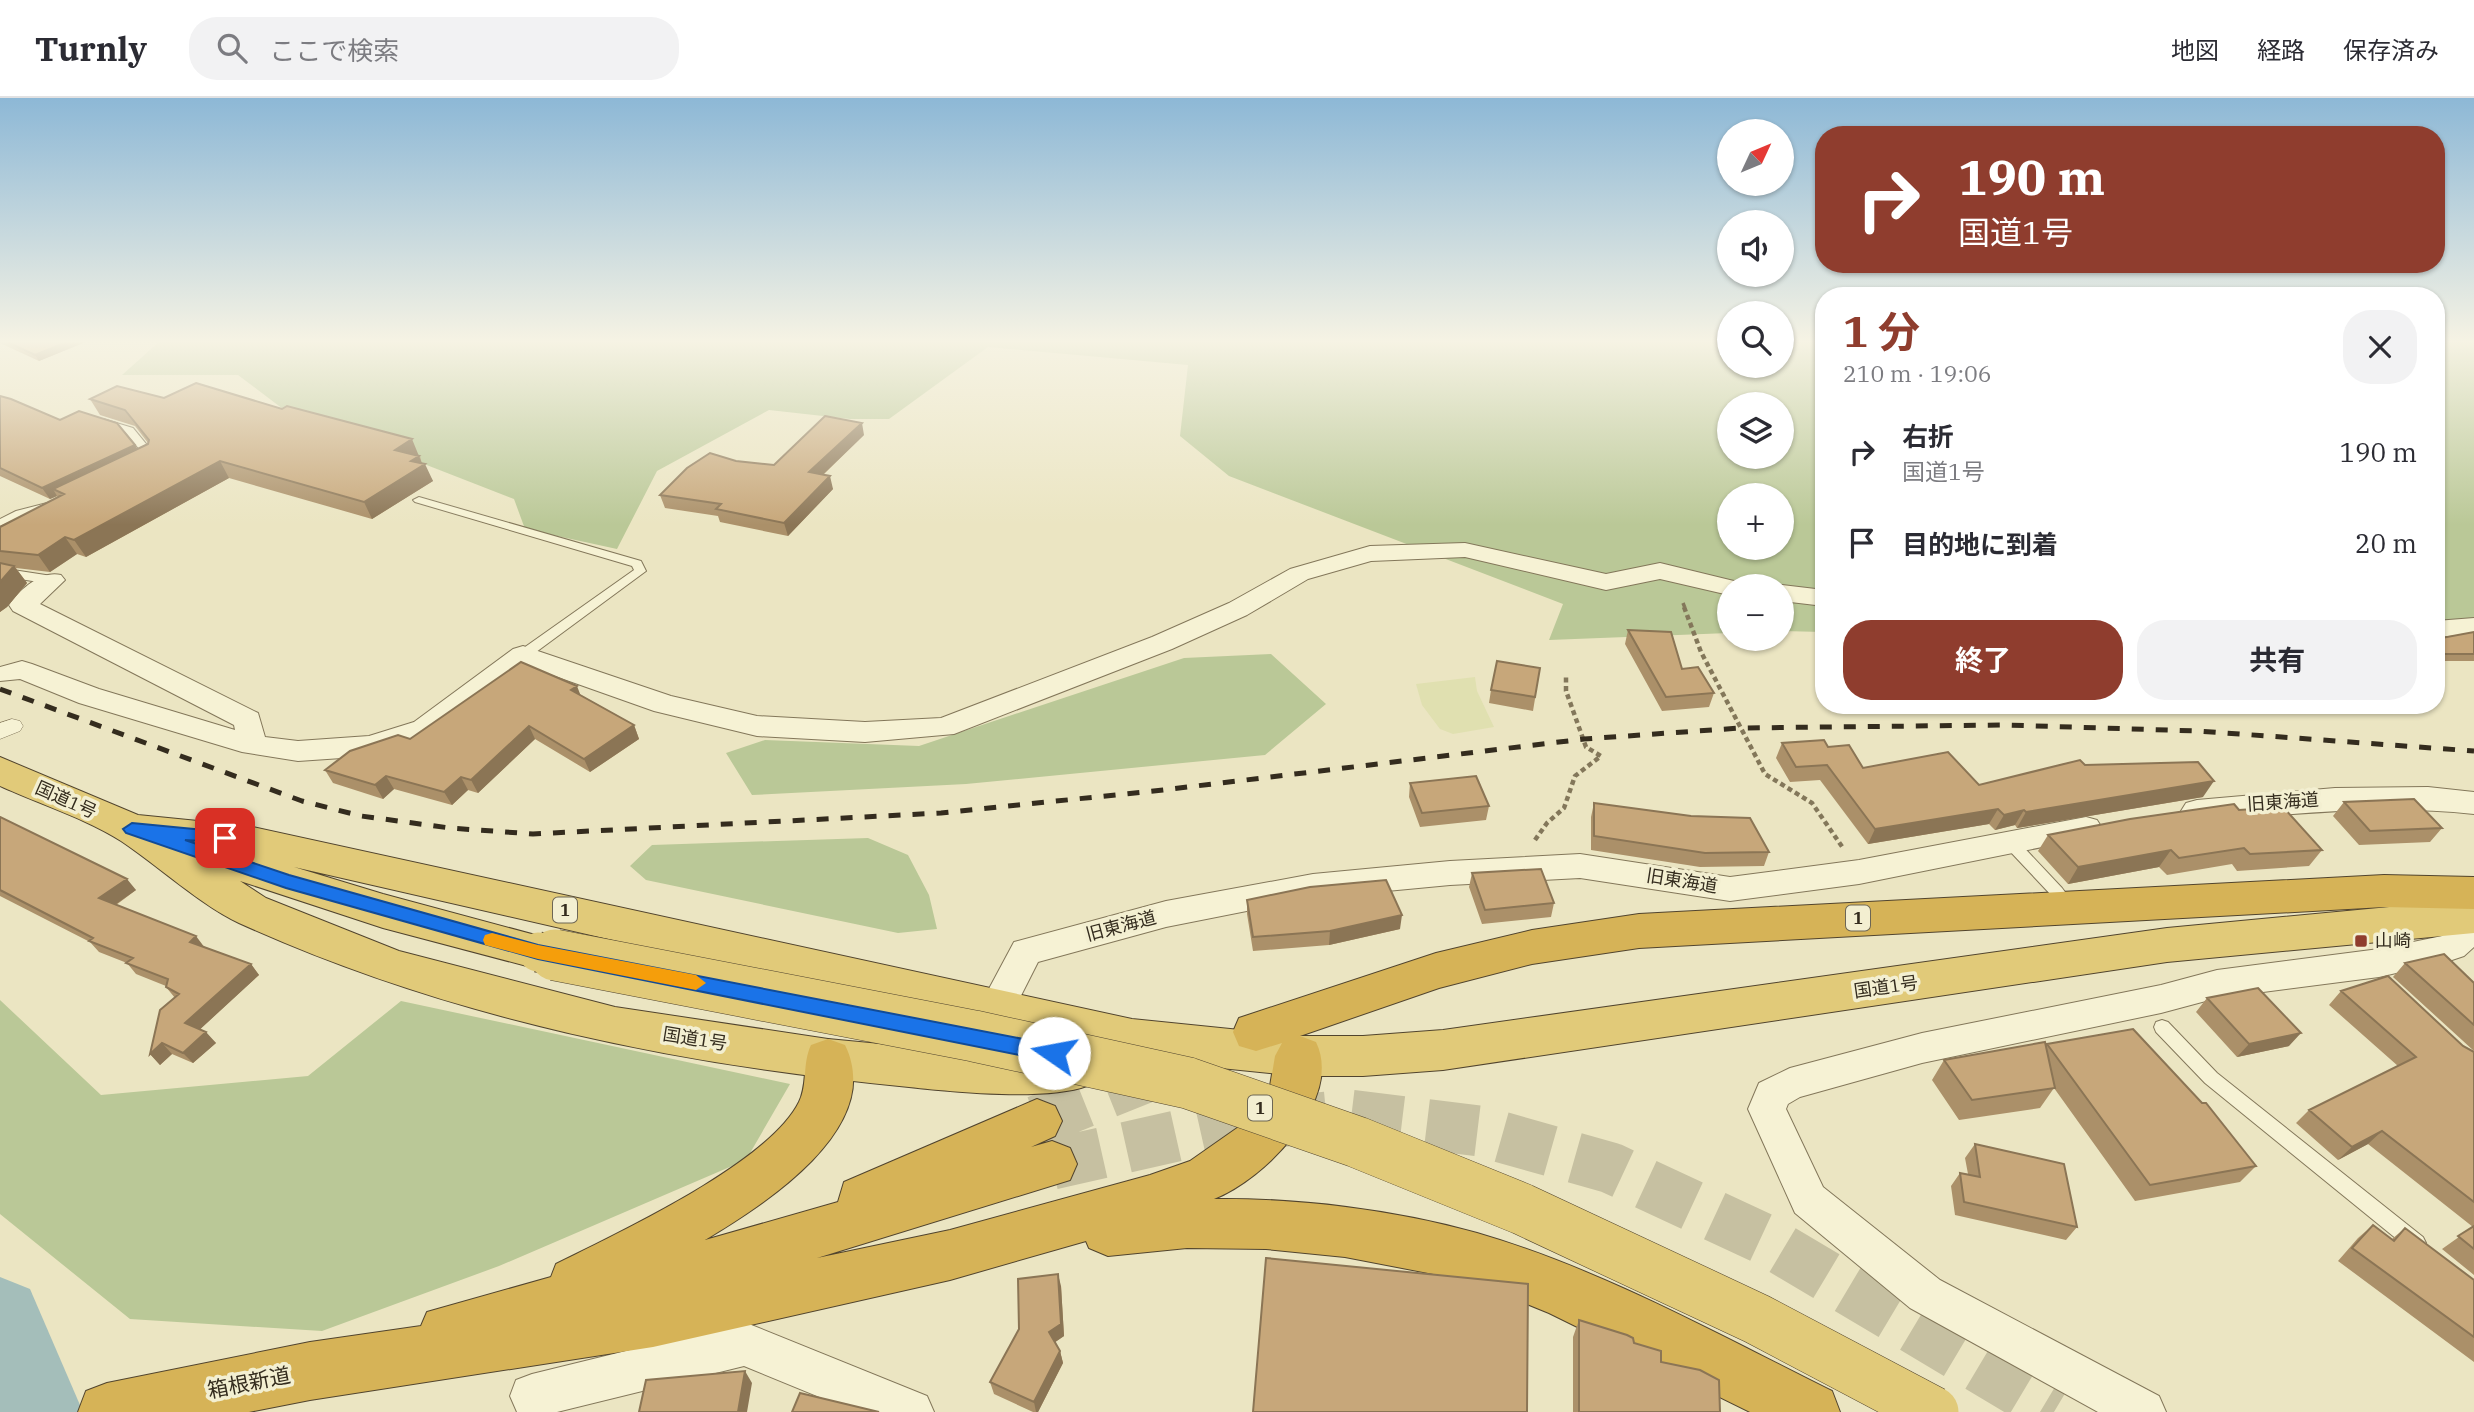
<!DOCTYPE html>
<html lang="ja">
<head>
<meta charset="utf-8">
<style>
	:root { --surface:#fff; --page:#f2f2f3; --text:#2b2b33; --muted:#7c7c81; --line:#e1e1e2; --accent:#8f3d2e }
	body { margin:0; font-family:"IBM Plex Serif","Noto Sans JP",serif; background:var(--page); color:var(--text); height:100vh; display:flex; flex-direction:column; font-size:26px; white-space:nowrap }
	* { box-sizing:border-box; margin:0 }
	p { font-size:23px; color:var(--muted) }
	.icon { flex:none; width:38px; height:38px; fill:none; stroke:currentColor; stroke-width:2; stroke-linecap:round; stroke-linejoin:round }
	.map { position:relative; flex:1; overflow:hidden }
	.details { position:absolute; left:1815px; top:189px; width:630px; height:427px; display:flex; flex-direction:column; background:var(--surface); border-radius:28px; box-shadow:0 2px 5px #0004 }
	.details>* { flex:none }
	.hud { position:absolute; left:1815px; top:28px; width:630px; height:147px; border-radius:28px; box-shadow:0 2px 5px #0004; background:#8f3d2e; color:#fff; overflow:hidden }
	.needle { width:46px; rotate:46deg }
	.buttons { position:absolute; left:1717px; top:21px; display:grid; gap:14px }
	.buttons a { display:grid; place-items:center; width:77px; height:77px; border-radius:50%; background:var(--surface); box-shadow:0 2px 5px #0004; font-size:35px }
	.pin { position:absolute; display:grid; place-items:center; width:60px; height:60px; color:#fff; margin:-30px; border-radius:14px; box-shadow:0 4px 10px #0006 }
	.me { position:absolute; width:77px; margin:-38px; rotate:282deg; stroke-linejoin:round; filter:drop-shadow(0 0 5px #0008) }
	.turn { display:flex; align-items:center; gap:24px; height:147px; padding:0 28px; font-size:32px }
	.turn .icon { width:91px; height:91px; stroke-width:2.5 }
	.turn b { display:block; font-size:49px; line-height:60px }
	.round { display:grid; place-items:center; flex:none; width:74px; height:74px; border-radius:28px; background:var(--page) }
	.summary { display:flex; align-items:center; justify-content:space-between; height:119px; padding:0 28px }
	h1 { font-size:42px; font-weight:700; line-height:52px; color:var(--accent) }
	.action { display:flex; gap:14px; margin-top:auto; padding:14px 28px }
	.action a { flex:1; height:80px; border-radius:28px; background:var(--accent); color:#fff; font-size:28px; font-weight:700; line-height:80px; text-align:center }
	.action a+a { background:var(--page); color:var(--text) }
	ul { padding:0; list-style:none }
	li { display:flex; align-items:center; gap:21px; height:91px; padding:0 28px }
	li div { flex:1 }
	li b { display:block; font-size:26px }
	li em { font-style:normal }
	header { display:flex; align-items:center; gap:42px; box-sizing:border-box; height:98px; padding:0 35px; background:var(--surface); border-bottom:2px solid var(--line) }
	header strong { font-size:33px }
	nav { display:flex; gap:38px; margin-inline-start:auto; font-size:24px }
	.search { width:490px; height:63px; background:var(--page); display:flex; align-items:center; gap:18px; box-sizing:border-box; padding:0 24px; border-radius:28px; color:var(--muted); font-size:26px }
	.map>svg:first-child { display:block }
	.farmland { fill:#e0e0b0 }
	.green { fill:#bac897; fill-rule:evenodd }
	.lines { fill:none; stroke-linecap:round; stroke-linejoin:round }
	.river { fill:#a4beba; fill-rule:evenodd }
	.motorway-tunnel { stroke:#c6c0a1; stroke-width:51; stroke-dasharray:51 25; stroke-linecap:butt }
	.service-casing { stroke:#83775a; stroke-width:2 }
	.pedestrian-casing { stroke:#83775a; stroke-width:1 }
	.minor-casing { stroke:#83775a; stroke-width:2 }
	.trunk-casing { stroke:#51442e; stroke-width:2 }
	.motorway-casing { stroke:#51442e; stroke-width:2 }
	.path-far1 { stroke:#83775a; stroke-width:3.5; stroke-dasharray:4.5 2.5; stroke-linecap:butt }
	.path { stroke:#83775a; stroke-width:4.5; stroke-dasharray:5 3.5; stroke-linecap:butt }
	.service { fill:#f6f2d4; fill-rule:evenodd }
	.pedestrian { fill:#f6f2d4; fill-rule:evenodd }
	.minor { fill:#f6f2d4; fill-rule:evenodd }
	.trunk { fill:#e1ca79; fill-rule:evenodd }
	.motorway { fill:#d6b357; fill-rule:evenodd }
	.rail { stroke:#342c1e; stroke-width:5; stroke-dasharray:12 12; stroke-linecap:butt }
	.trunk-bridge-far1-casing { stroke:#51442e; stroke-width:41; stroke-linecap:butt }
	.trunk-bridge-casing { stroke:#51442e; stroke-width:52; stroke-linecap:butt }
	.trunk-bridge-far1 { stroke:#e1ca79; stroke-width:39 }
	.trunk-bridge { stroke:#e1ca79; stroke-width:51 }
	.wall { fill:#ab9069 }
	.shaded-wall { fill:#8b7555 }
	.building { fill:#c7a77a; stroke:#8b7555; stroke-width:2 }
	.route { fill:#1a73e8; stroke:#114b97; stroke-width:2 }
	.slow { fill:#f59e0b }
	.poi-dot { fill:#8f3d2e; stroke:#f3efd1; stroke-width:2.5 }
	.labels { text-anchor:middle; stroke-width:7; stroke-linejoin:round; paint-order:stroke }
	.shield { fill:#f3efd1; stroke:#6d6654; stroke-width:2 }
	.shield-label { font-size:16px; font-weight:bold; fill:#342c1e }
	.street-label { font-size:18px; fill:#342c1e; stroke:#f3efd1 }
	.poi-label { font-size:18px; fill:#342c1e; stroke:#f3efd1; text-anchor:start }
	.near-street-label { font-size:21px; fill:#342c1e; stroke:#f3efd1 }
</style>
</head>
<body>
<header>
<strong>Turnly</strong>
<div class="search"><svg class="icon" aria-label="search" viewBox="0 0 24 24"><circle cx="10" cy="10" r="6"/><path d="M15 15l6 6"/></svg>ここで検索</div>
<nav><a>地図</a><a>経路</a><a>保存済み</a></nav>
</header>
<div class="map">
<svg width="2474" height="1314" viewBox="0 0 2474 1314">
	<rect width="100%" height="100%" fill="#ebe5c2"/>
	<path class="farmland" d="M1475,579L1477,593L1494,629L1453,636L1440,631L1422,607L1416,586Z"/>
	<path class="green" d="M160,243H1729V268H1782V243H1823V534L1782,533V488H1729V535L1549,542L1563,506L1229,378L1180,338L1188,267L988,249L889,321H850L769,312L657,373L617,451L525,431L514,401L283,311L238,277H122ZM1729,306H1782V359H1729ZM1729,397H1782V450H1729Z
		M2436,243H2474V533L2436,546Z
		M1271,556L1326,606L1265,657L966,686L752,697L726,655L765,642L919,648L1184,560Z
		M868,740L908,757L929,797L937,831L898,835L646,782L630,768L652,747Z
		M0,902L101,997L308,978L401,903L790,986L746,1062L499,1168L322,1233L130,1221L0,1116Z"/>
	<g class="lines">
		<path class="river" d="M0,1179L30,1191L83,1314H0Z"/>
		<path class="motorway-tunnel" d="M1037,1023L1159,974
			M1052,1066L1208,1031L1348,1017L1480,1033L1611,1070L1764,1141L2054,1314"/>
		<defs>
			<path id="service" d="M103,321L133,330L156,358V362L145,364L144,362L146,359L125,334L99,326V322Z
				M419,399L641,463L646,473L528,560H518L517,557L518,554L634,472L632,468L415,404L413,402Z
				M51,404L55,405V409L24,417L0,428V421L16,413Z
				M0,470L52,478L58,482L52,486L0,478Z
				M2010,739L2015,740L2062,790L2065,794L2062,798H2052L2005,748L2003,744L2005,740Z
				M2162,922L2168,924L2217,975L2423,1139L2426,1145L2423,1151L2416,1154L2409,1151L2205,985L2156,934L2154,929L2156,924Z"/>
			<path id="pedestrian" d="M12,621L20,623L23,628L20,633L0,641V625Z"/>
			<path id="minor" d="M1465,445L1606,476L1660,465L1738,484L1741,488H1729V497L1660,481L1606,492L1465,459L1371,463L1308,481L1247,517L1172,551L954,636L865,644L757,638L654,613L527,568L434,638L371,658L298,663L242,654L79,605L20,581L0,583V569L22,563L32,566L99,591L235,632L234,627L13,513L9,507C20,491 42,472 61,477L65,482L40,506L258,615L265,639L298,643L369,638L414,624L513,551L523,548L671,598L757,618L865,624L941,620L1152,539L1229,505L1290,471L1370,448Z
				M1782,487L1824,492V508L1782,503V488H1778Z
				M2474,520V536L2436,539V523Z
				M2428,689L2474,694V716C2381,706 2290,716 2197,724L2186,721L2181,713L2186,705L2197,702L2335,690Z
				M2086,719L2097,722L2102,730L2097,738L1859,786L1730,803L1580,780L1450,787L1313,800L1166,829L1038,864L999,941L986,945L973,941L968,930L1014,844L1166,803L1313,776L1450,763L1580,756L1730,779L1859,762Z
				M2474,816V849L2464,858L2452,862L2379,879L2217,900L2161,915L1922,965L1800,999L1788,1006L1786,1011L1823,1089L1940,1182L2159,1298L2166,1314H2098L1910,1210L1795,1115L1748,1011L1759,985L1790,970L1922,935L2161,887L2217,872L2379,851L2442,838L2462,820Z
				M744,1224L927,1298L934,1314H856L744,1268L557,1314H517L510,1298L516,1282L532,1276Z"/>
			<path id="trunk" d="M0,659L138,717L248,728L1132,921L1299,938H1363L1443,932L2167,830L2474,801V835L2167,864L1443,972L1363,978H1299L1132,961L294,769L383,796L554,842L560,854L554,866L538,871L383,830L240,783L266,800L399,853L615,909L828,941L964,954H1070L1087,960L1094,974L1087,988C1045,1003 955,994 909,989C680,967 450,921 239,825C202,808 157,767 121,743C85,720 39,706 0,688Z"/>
			<path id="motorway" d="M2384,777L2474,779V811L2384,809L1639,850L1532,866L1439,890L1300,938L1316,944C1344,1001 1264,1082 1214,1101C1298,1100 1396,1112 1477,1135C1601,1171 1717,1236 1832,1293L1840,1314H1750L1549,1215L1485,1189L1454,1180L1345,1159L1266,1151L1187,1150L1108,1158L1089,1150L1086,1143L950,1182L653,1249L310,1302L249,1314H78L86,1293L107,1285L310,1244L421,1228L427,1214L551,1179L556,1166C618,1135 769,1065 799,1004C808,986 802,966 811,947L828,941L845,947C886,1030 763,1107 705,1142L838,1104L844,1084L1037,1001L1055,1008L1062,1023L1055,1038L1031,1049L1052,1043L1070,1050L1077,1066L1070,1082L817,1160L950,1132L1150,1077L1190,1063L1240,1028L1269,994L1275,958L1282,945L1256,953L1239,948L1233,934L1239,920L1436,855L1532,832L1639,816Z"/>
		</defs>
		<use href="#service" class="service-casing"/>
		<use href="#pedestrian" class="pedestrian-casing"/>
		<use href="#minor" class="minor-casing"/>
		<use href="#trunk" class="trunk-casing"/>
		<use href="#motorway" class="motorway-casing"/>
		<path class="path-far1" d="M1683,505L1685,510"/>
		<path class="path" d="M1684,509L1701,554L1765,676L1812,705L1843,750
			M1535,742L1547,725L1564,710L1575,678L1601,658L1586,649L1566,593V577"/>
		<use href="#service" class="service"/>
		<use href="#pedestrian" class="pedestrian"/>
		<use href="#minor" class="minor"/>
		<use href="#trunk" class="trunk"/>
		<use href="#motorway" class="motorway"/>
		<path class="rail" d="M0,591L302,703L361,718L450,730L533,736L941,715L1163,692L1584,641L1740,630L2004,627L2198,633L2474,653"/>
		<defs>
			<path id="trunk-bridge-far1" d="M538,854L564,859"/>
			<path id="trunk-bridge" d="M555,857L974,938L1188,985L1357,1044L1522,1111L1757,1221L1933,1314"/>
		</defs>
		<use href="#trunk-bridge-far1" class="trunk-bridge-far1-casing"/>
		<use href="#trunk-bridge" class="trunk-bridge-casing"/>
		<use href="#trunk-bridge-far1" class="trunk-bridge-far1"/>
		<use href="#trunk-bridge" class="trunk-bridge"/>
	</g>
	<path class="wall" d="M0,243H88L39,263L0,245Z
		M0,298L60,322L135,347L137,351L148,345L135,328L100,317L90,301L164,300L420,358L422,366L433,383L372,421L229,380L86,459L77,456L50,474L16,470L27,485L7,509L0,514V429L58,399L57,398L50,401L0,378Z
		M864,337L823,377L833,391L788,438L720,424L718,418L665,410L660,397L774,367Z
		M1628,532L1714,595L1709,609L1662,613L1625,546Z
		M2474,534V563H2436V541Z
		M1540,570L1533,613L1489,605L1491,592Z
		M581,597L634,627L639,641L590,674L535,641L478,695L468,692L452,707L394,691L383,701L333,685L325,672L410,641Z
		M1782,645L1828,649L1863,670L1979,687L2085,667L2203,699L2017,730L2015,727L1995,732L1989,726L1868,746L1820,682L1790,684L1776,660Z
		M1410,685L1489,708L1486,722L1420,729L1409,699Z
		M2344,704L2442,730L2430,744L2359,747L2333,718Z
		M1594,705L1769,754L1764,768L1700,769L1591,752V719Z
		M2239,712L2322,752L2309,768L2237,773L2232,766L2167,777L2159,769L2068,786L2038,753L2048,737Z
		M0,719L136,792L116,807L205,849L251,866L259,877L200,931L216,945L193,965L172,956L160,967L150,956L175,900L166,889V888L136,876L127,865L99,854L90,844L0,798Z
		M1472,775L1554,805L1551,819L1482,826L1469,789Z
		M1247,802L1400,831L1329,847L1253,853L1247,816Z
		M2405,865L2474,885V953L2393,879Z
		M2341,893L2463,948L2474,954V1177L2442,1151L2473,1129L2368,1046L2338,1062L2296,1025L2309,1012L2398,968L2329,907Z
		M2207,900L2289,948L2237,959L2196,914Z
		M2047,946L2256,1068L2240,1084L2135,1103L2054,990L2040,1010L1959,1022L1932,982L1944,962L2046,947Z
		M1975,1046L2077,1129L2066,1142L1955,1117L1951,1088L1960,1075L1968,1076L1965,1060Z
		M2373,1127L2392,1141L2405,1130L2474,1182V1264L2338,1163L2358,1140Z
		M1061,1188L1064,1238L1055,1244L1060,1253L1063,1265L1038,1314H1033L994,1296L990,1284Z
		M1579,1222L1634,1245L1661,1264L1720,1314H1573V1239Z"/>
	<path class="shaded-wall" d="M69,243H88L39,263L35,257Z
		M862,325L864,337L812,387L809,374Z
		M412,341L423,368L425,366L433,383L372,421L364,404L395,352Z
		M135,347L142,358L53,391L57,398L50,401L42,390Z
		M220,363L229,380L86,459L74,442Z
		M830,378L833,391L788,438L784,425Z
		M65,439L77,456L50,474L38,457Z
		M14,468L27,485L7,509L0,514V484Z
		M577,588L582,601L571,592Z
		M634,627L639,641L590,674L584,661Z
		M529,628L535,641L478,695L471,682Z
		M386,678L394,691L383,701L375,687Z
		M461,679L468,692L452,707L444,694Z
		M2214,683L2203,699L2017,730L2026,714Z
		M1998,711L1989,726L1868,746L1875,731Z
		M2024,712L2015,727L1995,732L2004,717Z
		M2171,752L2159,769L2068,786L2078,769Z
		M127,781L136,792L109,811L99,800Z
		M1402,817L1400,831L1329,847L1330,833Z
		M196,838L205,850L190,844Z
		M251,866L259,877L195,936L185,925Z
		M206,934L216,945L193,965L183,955Z
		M2301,935L2289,948L2237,959L2249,946Z
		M162,945L172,956L160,967L150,956Z
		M2382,1033L2368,1046L2338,1062L2352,1049Z
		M1058,1176L1061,1188L1064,1238L1051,1247L1049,1234Z
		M1060,1253L1063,1265L1038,1314H1036L1034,1304Z
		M745,1273L752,1285L747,1314H738Z"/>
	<path class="building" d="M5,243H69L35,257Z
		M196,285L282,311L287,308L412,341L395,352L419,358L411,363L425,366L364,404L220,363L74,442L65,439L38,457L0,453V429L64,396L53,391L148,346L149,342L125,312L90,301L117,288L164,300Z
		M0,298L11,301L60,322L79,313L117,325L135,347L42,390L0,370Z
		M825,318L862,325L809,374L830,378L784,425L716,411L721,406L660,397L687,370L710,355L736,363L774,367Z
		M0,465L14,468L0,484Z
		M1628,532L1671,534L1682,571L1698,569L1714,595L1666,599Z
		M2474,534V556H2436V541Z
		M1497,563L1540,570L1535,599L1491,592Z
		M521,564L577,588L571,592L634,627L584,661L529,628L471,682L461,679L444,694L386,678L375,687L325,672L350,653L398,637L410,641Z
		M1824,642L1828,649L1849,647L1863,670L1948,654L1979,687L2080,662L2085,667L2198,664L2214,683L2026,714L2024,712L2004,717L1998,711L1875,731L1827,667L1796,669L1782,645Z
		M1476,678L1489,708L1422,715L1410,685Z
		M2414,701L2442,730L2370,733L2344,704Z
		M1594,705L1691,718L1750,720L1769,754L1705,755L1594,738Z
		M2234,706L2239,712L2283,709L2322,752L2250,756L2244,750L2179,760L2171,752L2078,769L2048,737L2130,721Z
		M0,719L127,781L99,800L196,838L190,844L251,866L185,925L206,934L183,955L162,945L150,956L160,912L179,896L166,889L168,881L126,865L133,860L89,843L93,840L0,792Z
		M1541,771L1554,805L1485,812L1472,775Z
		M1386,782L1402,817L1330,833L1253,839L1247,802L1310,789Z
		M2444,856L2474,885V927L2405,865Z
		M2388,878L2463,948L2474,954V1104L2382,1033L2352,1049L2309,1012L2416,959L2341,893Z
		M2258,890L2301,935L2249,946L2207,900Z
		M2133,931L2202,1005H2206L2256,1068L2150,1087L2047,946Z
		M2045,944L2055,990L1972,1002L1944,962Z
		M1975,1046L2064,1066L2077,1129L1964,1104L1960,1075L1980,1079Z
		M2373,1127L2394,1143L2405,1130L2474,1182V1239L2352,1150Z
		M2474,1128V1151L2458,1138Z
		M1266,1160L1528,1186L1527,1314H1253Z
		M1058,1176L1061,1226L1049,1234L1060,1253L1034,1304L990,1284L1019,1231L1018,1181Z
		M1579,1222L1627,1237L1633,1240L1634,1245L1661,1253V1264L1700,1272L1719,1282L1720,1314H1579Z
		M745,1273L738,1314H639L646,1282Z
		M800,1295L879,1314H792Z"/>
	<linearGradient id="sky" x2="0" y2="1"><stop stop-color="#8db8d6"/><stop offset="0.57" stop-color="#f6f3e4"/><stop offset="1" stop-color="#f6f3e4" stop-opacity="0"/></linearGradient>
	<rect width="2474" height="427" fill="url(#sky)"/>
	<path class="route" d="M132,725L225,734L231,736L233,740L231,745L185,742L289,777L538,847L1054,947L1061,949L1064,955L1061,961L1054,964L538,861L286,790L126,735L123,731Z"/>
	<path class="slow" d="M492,835L538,847L696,877L706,885L696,892L538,861L485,847L483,842L485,837Z"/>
	<rect class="poi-dot" x="2354" y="836" width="14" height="14" rx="3.5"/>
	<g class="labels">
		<g class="shield">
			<rect x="553" y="799.5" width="24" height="25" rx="5"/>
			<rect x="1846" y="807.5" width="24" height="25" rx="5"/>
			<rect x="1248" y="997.5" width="24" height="25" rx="5"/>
		</g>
		<g class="shield-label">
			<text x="565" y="818">1</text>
			<text x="1858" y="826">1</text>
			<text x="1260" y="1016">1</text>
		</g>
		<g class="street-label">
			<text transform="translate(66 702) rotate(24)" y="6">国道1号</text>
			<text transform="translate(2283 704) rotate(-4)" y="6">旧東海道</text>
			<text transform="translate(1682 783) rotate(9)" y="6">旧東海道</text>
			<text transform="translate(1121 828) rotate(-15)" y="6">旧東海道</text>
			<text transform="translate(1886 889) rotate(-8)" y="6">国道1号</text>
			<text transform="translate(695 941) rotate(9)" y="6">国道1号</text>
		</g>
		<g class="poi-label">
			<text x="2375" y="849">山崎</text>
		</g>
		<g class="near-street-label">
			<text transform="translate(249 1285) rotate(-11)" y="7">箱根新道</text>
		</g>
	</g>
</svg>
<div class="buttons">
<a><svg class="needle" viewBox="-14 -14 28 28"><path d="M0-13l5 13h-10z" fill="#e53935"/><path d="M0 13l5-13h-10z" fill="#7c7c81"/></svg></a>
<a><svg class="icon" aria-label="sound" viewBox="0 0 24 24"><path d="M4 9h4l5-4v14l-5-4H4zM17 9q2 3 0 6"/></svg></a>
<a><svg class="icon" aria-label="search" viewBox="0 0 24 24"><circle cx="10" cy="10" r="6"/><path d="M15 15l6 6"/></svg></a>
<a><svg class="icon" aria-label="layers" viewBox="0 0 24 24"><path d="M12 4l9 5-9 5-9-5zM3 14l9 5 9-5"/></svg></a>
<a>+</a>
<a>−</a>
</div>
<div class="pin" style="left:225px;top:740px;background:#d93025"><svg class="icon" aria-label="arrive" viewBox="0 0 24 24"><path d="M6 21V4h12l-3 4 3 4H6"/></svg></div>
<svg class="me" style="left:1054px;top:955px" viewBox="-20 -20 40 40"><circle r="19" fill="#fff"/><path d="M0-13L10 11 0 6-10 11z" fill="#1a73e8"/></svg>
<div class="hud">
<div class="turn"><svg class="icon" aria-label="right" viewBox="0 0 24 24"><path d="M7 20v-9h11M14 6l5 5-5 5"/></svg><div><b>190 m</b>国道1号</div></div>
</div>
<section class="details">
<div class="summary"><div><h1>1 分</h1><p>210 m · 19:06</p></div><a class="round"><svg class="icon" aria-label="close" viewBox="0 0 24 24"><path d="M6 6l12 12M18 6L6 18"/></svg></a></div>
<ul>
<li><svg class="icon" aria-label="right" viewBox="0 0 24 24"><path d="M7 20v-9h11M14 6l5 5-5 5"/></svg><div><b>右折</b><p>国道1号</p></div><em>190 m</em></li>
<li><svg class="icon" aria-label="arrive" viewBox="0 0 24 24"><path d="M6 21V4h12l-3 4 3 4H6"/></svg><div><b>目的地に到着</b></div><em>20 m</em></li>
</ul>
<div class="action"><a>終了</a><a>共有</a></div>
</section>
</div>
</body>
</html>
